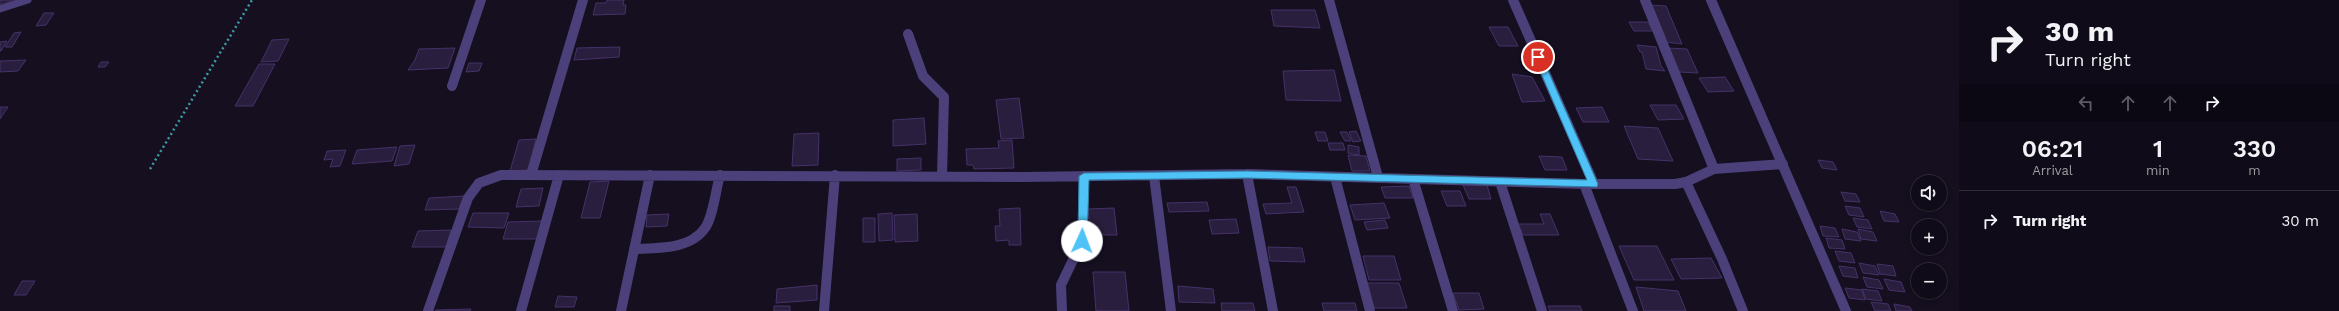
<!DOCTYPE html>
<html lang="en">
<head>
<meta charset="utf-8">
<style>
	:root { --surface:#100b18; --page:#1e1925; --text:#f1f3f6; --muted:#9c9ba2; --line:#302b37 }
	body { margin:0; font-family:"Work Sans",sans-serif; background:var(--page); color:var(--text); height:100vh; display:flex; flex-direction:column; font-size:15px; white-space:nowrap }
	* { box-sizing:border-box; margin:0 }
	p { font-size:13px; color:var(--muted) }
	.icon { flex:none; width:22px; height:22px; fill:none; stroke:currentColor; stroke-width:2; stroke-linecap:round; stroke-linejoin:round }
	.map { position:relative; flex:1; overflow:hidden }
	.details { display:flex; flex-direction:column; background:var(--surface); width:380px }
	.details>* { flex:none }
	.banner { background:#100b18; color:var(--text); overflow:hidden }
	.tools { position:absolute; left:1911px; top:175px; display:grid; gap:8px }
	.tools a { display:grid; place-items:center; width:36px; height:36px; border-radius:50%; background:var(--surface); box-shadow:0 2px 6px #0003,0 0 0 1px var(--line); font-size:20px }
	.pin { position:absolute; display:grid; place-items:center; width:34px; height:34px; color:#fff; margin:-17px; border:2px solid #fff; border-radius:50%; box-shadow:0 1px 4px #0007 }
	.me { position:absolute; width:44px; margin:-22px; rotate:2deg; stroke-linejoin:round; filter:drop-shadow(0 0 3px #0008) }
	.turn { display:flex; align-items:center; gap:14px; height:84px; padding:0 20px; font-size:18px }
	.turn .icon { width:52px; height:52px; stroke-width:2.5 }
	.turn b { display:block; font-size:28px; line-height:34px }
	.lanes { display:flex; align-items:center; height:38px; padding:0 20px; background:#0003; justify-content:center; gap:20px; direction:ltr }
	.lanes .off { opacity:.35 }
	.eta { display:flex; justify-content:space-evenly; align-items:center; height:68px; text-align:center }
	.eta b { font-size:24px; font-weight:600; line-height:28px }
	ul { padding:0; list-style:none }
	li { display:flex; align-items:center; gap:12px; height:60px; padding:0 20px; border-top:1px solid var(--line) }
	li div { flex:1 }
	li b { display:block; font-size:15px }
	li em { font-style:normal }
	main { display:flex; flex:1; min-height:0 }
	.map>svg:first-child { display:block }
	.building { fill:#291e3e; stroke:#453268 }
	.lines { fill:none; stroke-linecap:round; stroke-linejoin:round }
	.path { stroke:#3c9ba5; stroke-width:2.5; stroke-dasharray:2 3; stroke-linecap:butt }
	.lane { stroke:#4b4079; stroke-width:7 }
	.street { stroke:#4b4079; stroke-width:10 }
	.route { fill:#4fc3f7; stroke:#337fa1 }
</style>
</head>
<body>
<main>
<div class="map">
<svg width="1959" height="311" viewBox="0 0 1959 311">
	<rect width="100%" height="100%" fill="#150f20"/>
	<path class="building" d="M0,0H17L0,5Z
		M607,0H624L623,5H626L625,14L593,15L596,3H606Z
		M1649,5L1666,6L1682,44L1665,42Z
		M1271,10H1315L1320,28L1274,26Z
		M44,13H54L46,25L36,26Z
		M1629,22H1648L1653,31H1634Z
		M1489,27H1508L1518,46H1499Z
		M21,32L12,47H5L14,33Z
		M289,39L278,61L261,62L272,40Z
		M7,41L1,51H0V42Z
		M1637,45L1656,47L1661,66L1665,71L1646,69L1642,52H1640Z
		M620,47L619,57L574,60L577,48Z
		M455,48L448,68L408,70L415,60L419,49Z
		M1668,48L1687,49L1698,73L1679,72Z
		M26,60L18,71L0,72V61Z
		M101,62H109L105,67H98Z
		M469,63H482L479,71L466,72Z
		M259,64H275L253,106H235Z
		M1334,70L1341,101L1286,100L1283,71Z
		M1512,74L1532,77L1545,101L1522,102Z
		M1725,77L1734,91L1708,92L1699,78Z
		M1019,98L1024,138L1001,139L996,100Z
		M1650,105H1676L1684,119L1658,120Z
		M0,107H8L0,119Z
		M1602,107L1609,122H1583L1576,108Z
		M924,118L926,144L893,146V120Z
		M1624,126L1658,128L1673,161L1638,159Z
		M1356,131L1361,141L1353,142L1349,132Z
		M1315,132H1325L1328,141H1318Z
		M1340,132H1347L1351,141H1345Z
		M819,133L818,165L792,166L794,134Z
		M536,139L528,170L510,171L519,140Z
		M1012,140L1014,168L974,169L973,165H967L966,149L999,148L998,141Z
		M1328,143H1343L1345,150H1330Z
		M415,145L409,164L394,166L400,146Z
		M1348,145L1359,147V155L1348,153Z
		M397,147L392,161L352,164L357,150Z
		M346,150L340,166L330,167L333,159L324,160L327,151Z
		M1348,155L1366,156L1370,171H1352Z
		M1539,156L1562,157L1567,170H1545Z
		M921,158V170L897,171V159Z
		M1818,160L1833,162L1837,170L1822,168Z
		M609,181L600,218H581L590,182Z
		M1463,185H1487L1491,199H1469Z
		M1409,186L1413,198H1385L1381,187Z
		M1287,187H1296L1304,212L1266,214L1263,204L1292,203Z
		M543,188L539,206L516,207L521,189Z
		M1441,191H1460L1466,206H1447Z
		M1841,192L1856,194L1860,202L1845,201Z
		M464,196L459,209L425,210L429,198Z
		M1207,202L1209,211L1169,212L1167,203Z
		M1384,203L1390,218L1355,220L1350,205Z
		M1845,206L1860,208L1864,217L1849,215Z
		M1020,208L1021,245H1009V240L996,241L995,226H1000L999,209Z
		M1114,208L1117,235H1091L1088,209Z
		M1880,211L1895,214L1899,222L1884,221Z
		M473,213H509L504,228L468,227Z
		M892,213L893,240L879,241L878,214Z
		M669,214L667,226L646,227L647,215Z
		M917,214L918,241L895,242L894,215Z
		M1540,214H1550L1559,235H1523L1518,224H1544Z
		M863,218H875V242H863Z
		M1853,218L1868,220L1872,229L1857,227Z
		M1236,219L1239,233L1212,234L1209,220Z
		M1385,220L1388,228L1367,230L1364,222Z
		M543,221L538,239H503L508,222Z
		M1820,226L1835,228L1839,237L1823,236Z
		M1842,229L1857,232L1861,241L1845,239Z
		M1858,229L1873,232L1877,241L1861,239Z
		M451,230L446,247H412L418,231Z
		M1826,238L1842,240L1845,249L1829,248Z
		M1619,246H1657L1674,280H1634Z
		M1268,247L1302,248L1305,262L1270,261Z
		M1835,251L1851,253L1855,263L1839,261Z
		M1363,256H1394L1401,280H1369Z
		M1711,258L1722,278L1681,279L1671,259Z
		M1859,263L1875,266L1879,275L1863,273Z
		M1877,264L1893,266L1896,276L1880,274Z
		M1839,266L1855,268L1858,278L1843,276Z
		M1093,272H1125L1129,311H1096Z
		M1863,277L1879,280L1883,289L1867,287Z
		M1884,279L1901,282L1905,292L1889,290Z
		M22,281H35L26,295H14Z
		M1367,283H1399L1407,308H1374Z
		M817,285V300L776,303L777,289Z
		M1178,286L1213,289L1215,303L1179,302Z
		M1636,287L1678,291L1686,311H1644Z
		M1845,288L1862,290L1865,300L1849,298Z
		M1862,289L1878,291L1882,301L1866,299Z
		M1453,293H1479L1484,309L1459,310Z
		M558,296L577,297L574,307H555Z
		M1871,302L1888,304L1891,311H1875Z
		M1221,303H1253L1255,311H1222Z
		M1322,303H1355L1357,311H1324Z
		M1894,304L1910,307L1912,311H1896Z
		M774,306H790V311H774Z
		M1548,306H1580L1582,311H1550Z
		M471,309L470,311H435L436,310Z"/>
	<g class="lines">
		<path class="path" d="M150,169L252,0"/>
		<path class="lane" d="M0,9L28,0"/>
		<path class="street" d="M1329,0L1378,177
			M1513,0L1594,184
			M1645,0L1714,169
			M1711,0L1846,311
			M908,34L923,76L944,97L942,176
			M452,86L481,0
			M1247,174L1273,311
			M531,175L583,0
			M1154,176L1171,311
			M1335,177L1370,311
			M1413,179L1453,311
			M1500,182L1542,311
			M1686,182L1722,259L1743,311
			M1584,184L1633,311
			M634,249C657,248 690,250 705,228C713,217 716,189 720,175
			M428,311L468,198L479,183L501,175L1024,177L1247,174L1584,184H1675L1686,182L1714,169L1783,164
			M521,311L559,175
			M621,311L650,175
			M824,311L835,175
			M1062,311L1061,285L1082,241L1084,176"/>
	</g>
	<path class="route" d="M1538,54L1542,57L1598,184L1597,187L1247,178L1089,180L1087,241L1082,245L1078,241L1079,176L1084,173L1247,171L1587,180L1534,57Z"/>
</svg>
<div class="tools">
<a><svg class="icon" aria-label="sound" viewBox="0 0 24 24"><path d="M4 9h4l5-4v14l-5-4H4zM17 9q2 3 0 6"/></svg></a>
<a>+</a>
<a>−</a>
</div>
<div class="pin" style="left:1538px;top:57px;background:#d93025"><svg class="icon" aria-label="arrive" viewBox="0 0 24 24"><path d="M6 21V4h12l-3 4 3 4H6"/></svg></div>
<svg class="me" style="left:1082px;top:241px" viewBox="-20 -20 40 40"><circle r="19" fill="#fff"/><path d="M0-13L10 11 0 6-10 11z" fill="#4fc3f7"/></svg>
</div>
<section class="details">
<div class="banner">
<div class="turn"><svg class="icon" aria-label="right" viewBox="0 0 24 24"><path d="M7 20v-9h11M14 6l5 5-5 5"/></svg><div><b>30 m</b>Turn right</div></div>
<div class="lanes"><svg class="icon off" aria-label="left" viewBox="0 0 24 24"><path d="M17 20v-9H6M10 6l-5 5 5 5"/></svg><svg class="icon off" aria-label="ahead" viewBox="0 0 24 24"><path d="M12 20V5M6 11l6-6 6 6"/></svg><svg class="icon off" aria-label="ahead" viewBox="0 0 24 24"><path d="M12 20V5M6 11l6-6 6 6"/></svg><svg class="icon" aria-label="right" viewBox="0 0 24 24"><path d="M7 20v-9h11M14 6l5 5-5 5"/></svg></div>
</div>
<div class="eta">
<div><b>06:21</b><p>Arrival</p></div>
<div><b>1</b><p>min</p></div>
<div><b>330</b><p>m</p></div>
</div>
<ul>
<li><svg class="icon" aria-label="right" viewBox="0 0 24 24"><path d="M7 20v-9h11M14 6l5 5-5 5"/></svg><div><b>Turn right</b></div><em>30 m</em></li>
</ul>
</section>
</main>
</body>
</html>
